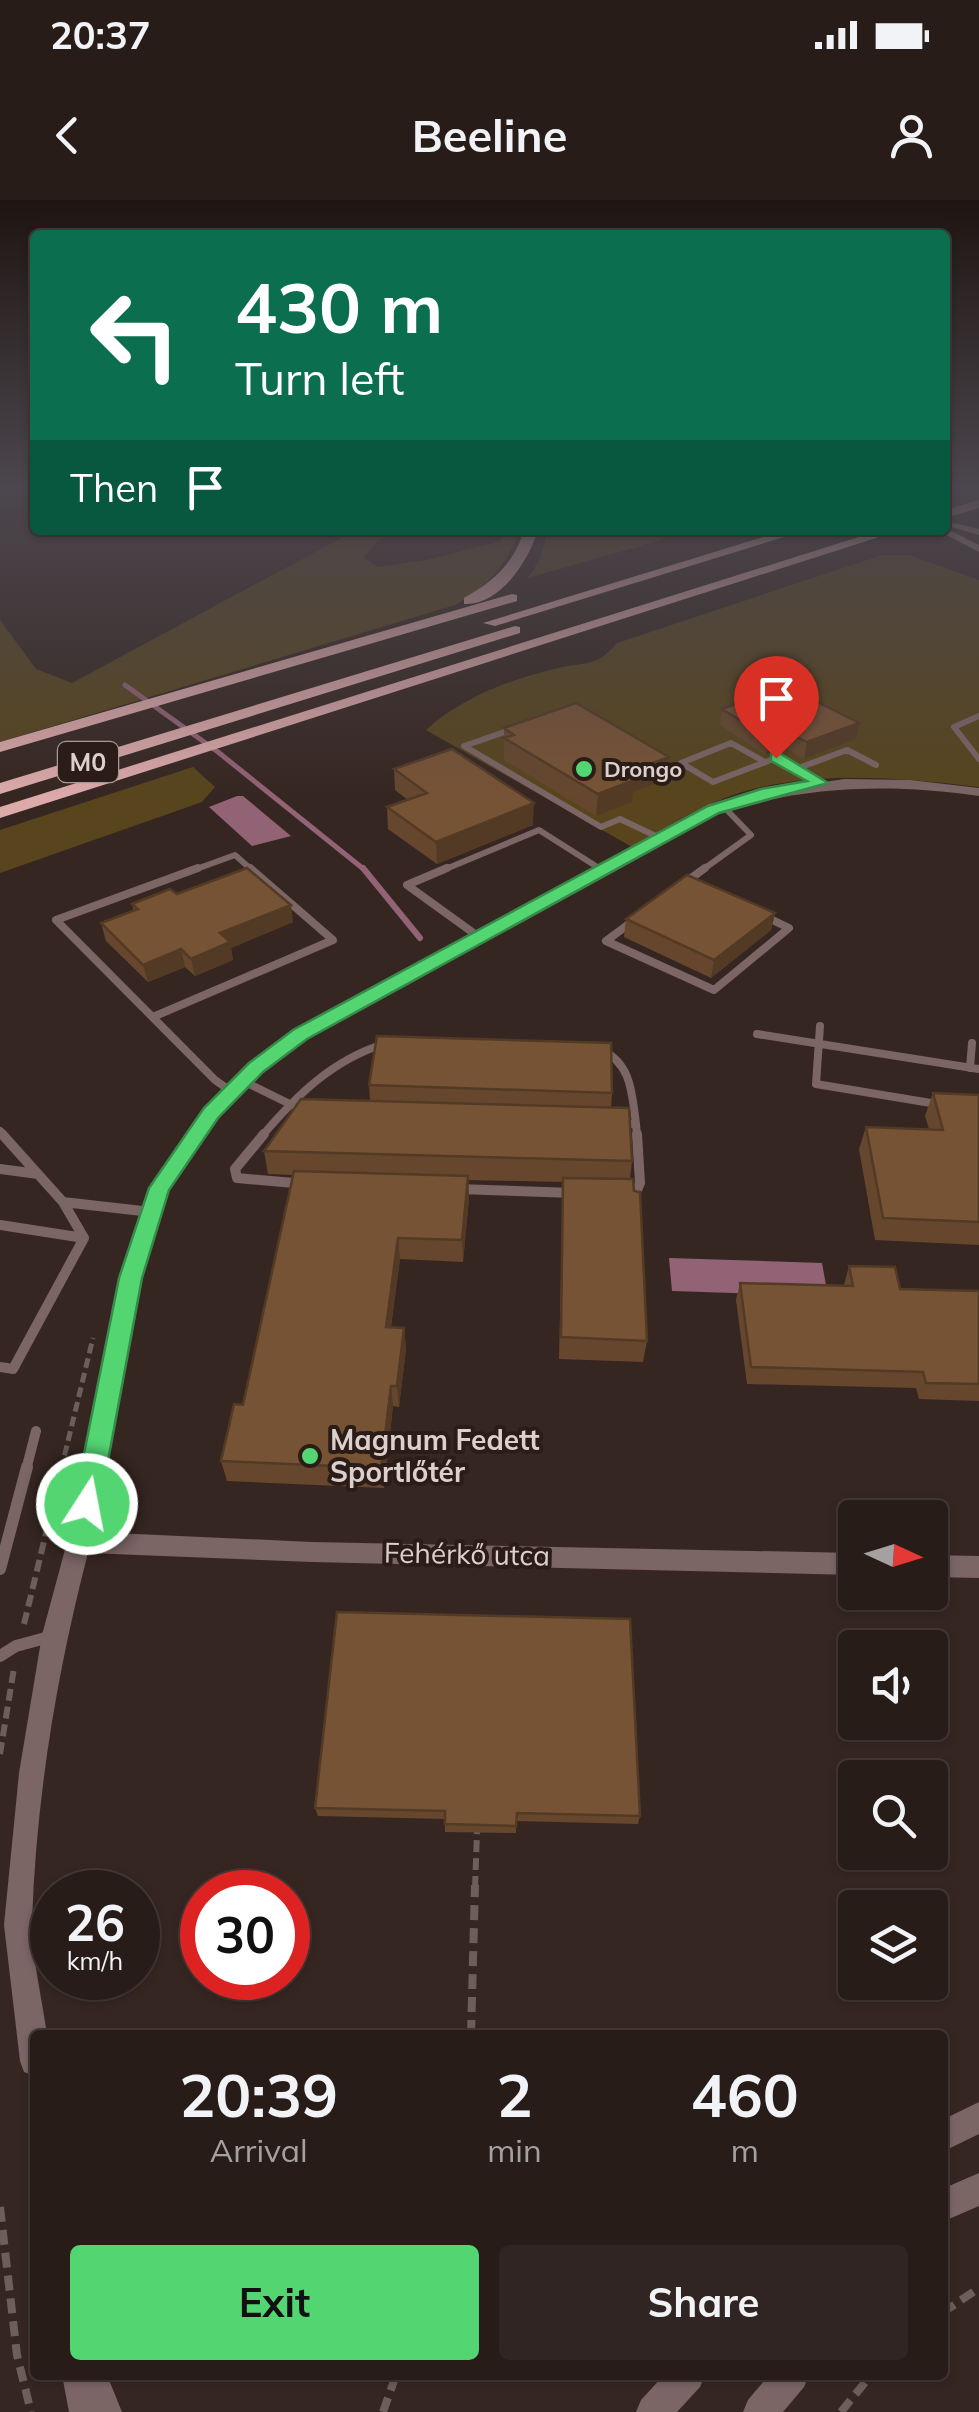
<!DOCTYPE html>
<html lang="en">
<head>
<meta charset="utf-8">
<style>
	:root { --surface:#281c19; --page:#302522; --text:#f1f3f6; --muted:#a5a1a2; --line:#443a38; --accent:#53d672 }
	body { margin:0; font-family:Mulish,sans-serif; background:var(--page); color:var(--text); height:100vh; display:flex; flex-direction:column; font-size:38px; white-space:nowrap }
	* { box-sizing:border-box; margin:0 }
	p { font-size:32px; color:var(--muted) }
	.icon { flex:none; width:55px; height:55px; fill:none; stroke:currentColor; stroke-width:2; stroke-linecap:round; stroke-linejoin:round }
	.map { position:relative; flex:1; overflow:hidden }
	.sheet { position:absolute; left:30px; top:1830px; width:918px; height:350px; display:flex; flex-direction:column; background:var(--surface); border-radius:10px; box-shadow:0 2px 8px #0004,0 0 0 2px var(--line) }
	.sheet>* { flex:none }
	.top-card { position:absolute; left:30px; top:30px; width:920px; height:305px; border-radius:10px; box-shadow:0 2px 8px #0004,0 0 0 2px var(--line); background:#0b6e4f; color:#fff; overflow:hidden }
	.needle { width:65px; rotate:94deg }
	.buttons { position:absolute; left:838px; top:1300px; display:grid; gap:20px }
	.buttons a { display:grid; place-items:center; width:110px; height:110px; border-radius:10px; background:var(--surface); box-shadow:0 2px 8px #0004,0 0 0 2px var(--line); font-size:50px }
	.speed { position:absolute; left:30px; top:1670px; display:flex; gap:20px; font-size:50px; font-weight:700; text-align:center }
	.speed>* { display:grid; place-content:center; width:130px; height:130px; border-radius:50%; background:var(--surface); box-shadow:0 2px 8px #0004,0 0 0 2px var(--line); line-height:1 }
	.speed small { font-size:25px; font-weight:400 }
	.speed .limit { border:15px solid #d22; background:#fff; color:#111 }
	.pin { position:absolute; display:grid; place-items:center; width:85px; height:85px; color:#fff; margin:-102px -42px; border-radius:50% 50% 50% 0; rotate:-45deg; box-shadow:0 0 10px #0007 }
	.pin .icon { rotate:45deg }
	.me { position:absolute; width:110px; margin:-55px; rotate:11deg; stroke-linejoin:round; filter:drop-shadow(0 0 8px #0008) }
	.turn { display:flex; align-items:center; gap:35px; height:210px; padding:0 40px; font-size:45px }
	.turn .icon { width:130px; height:130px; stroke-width:2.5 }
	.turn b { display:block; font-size:70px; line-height:85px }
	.then { display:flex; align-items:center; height:95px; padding:0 40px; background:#0003; gap:20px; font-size:38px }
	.eta { display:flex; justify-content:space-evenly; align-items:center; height:170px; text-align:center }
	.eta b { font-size:60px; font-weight:700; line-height:70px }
	.primary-button { display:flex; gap:20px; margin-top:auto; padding:20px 40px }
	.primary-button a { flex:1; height:115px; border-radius:10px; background:var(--accent); color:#111; font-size:40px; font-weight:700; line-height:115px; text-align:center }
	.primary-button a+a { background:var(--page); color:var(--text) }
	.status { display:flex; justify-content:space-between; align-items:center; height:70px; padding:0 50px; background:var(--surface); direction:ltr }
	.status svg { height:28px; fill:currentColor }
	header { display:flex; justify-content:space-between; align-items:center; height:130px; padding:0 40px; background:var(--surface); font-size:45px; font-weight:700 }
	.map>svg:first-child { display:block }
	.green { fill:#58451d }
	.water { fill:#926375 }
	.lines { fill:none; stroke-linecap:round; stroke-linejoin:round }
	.stream-far1 { stroke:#926375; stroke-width:5 }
	.stream { stroke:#926375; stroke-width:6 }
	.path-far2 { stroke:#6c5e59; stroke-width:5; stroke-dasharray:10 5; stroke-linecap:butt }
	.path-far1 { stroke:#6c5e59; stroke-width:6; stroke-dasharray:12 6; stroke-linecap:butt }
	.path { stroke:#6c5e59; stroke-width:8; stroke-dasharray:15 8; stroke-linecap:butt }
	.service-far3 { stroke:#7b6565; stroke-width:6 }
	.service-far2 { stroke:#7b6565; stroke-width:8 }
	.service-far1 { stroke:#7b6565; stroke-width:10 }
	.service { stroke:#7b6565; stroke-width:12 }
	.minor { fill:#7b6565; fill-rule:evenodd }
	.secondary { fill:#a98586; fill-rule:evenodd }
	.trunk { fill:#daa; fill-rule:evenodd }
	.wall { fill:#66472e }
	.shaded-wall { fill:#533a25 }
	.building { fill:#775335; stroke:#533a25; stroke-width:2.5 }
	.route { fill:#53d672; stroke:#368b4a; stroke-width:2.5 }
	.poi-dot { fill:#53d672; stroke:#2c1c17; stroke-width:4 }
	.labels { text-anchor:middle; stroke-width:8; stroke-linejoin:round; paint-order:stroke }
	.far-poi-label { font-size:22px; font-weight:bold; fill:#dbd0cc; stroke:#2c1c17; text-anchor:start }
	.shield { fill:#2c1c17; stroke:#a69a96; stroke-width:2.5 }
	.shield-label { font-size:25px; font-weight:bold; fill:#dbd0cc }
	.poi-label { font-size:28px; font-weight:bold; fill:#dbd0cc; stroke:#2c1c17; text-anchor:start }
	.street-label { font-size:28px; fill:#dbd0cc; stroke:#2c1c17 }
</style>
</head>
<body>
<div class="status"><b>20:37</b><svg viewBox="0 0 49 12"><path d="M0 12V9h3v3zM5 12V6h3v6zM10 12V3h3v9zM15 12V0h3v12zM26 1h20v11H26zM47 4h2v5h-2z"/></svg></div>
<header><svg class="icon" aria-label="back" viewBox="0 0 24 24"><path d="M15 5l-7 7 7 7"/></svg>Beeline<svg class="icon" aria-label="person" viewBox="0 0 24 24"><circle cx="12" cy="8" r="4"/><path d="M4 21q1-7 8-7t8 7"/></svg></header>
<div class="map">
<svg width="979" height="2212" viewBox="0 0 979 2212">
	<rect width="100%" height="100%" fill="#362621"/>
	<path class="green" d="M356,330H397L377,341L364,358L378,367L426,360L501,341L504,330H519C510,363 485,389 455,405L0,542V420L36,469L72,483Z
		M548,330C591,330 625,332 668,338L528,378L540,359Z
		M882,355H909L979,380V587C901,578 819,570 742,592C703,604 667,627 632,647L426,530C461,498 509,480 554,469C584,461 595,469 617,443Z
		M193,567L215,587L202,602L0,673V630Z"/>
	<path class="water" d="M237,596H243L291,636L252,646L209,607Z
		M669,1058L822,1063L828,1096L672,1091Z"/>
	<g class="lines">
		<path class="stream-far1" d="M125,485L218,552L366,671"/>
		<path class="stream" d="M363,668L420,738"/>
		<path class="path-far2" d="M61,1270L93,1138"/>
		<path class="path-far1" d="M24,1424L62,1267
			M0,1554L14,1468
			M475,1688L477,1632"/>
		<path class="path" d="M471,1835L475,1685
			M0,2007L17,2155L31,2212
			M942,2113L979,2088
			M383,2212L396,2175
			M841,2212L871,2175"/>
		<path class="service-far3" d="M979,516L954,527L979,559
			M516,528L464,546L601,627L620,619L660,638
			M765,562L731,543L681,563L713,582L776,558L796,569
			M821,583L796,569L847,550L876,565
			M191,671L235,655L253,671
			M441,671L539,630L602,670
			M701,671L751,635L723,606"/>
		<path class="service-far2" d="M198,668L56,720L215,880L232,892
			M447,668L407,685L479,737
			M683,684L705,668
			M633,721L606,741L714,790L789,728L764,716
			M153,817L333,740L250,668
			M820,826L816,884L943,905
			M757,834L979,869
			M601,850C632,863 632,895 636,924
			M970,868L972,843
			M243,881L304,911
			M616,924H636L637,936
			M0,931L5,936
			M262,936C296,896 332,860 384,844"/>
		<path class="service-far1" d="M2,934L63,1002L151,1012
			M264,934L235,969L237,978L306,984
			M0,969L38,974
			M457,989L575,993
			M627,993L636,992L640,983L637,934
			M0,1025L84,1038L63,1002
			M0,1167L13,1169L84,1038
			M26,1270L36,1231"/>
		<path class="service" d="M0,1369L27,1267
			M0,1456L16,1446L53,1436"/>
		<path class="minor" d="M845,579L910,580L979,588V596C888,583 806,586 718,613L306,838L262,872L217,917L168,989L141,1078L92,1332L312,1342L855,1353V1375L312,1362L88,1353C57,1472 36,1598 32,1722C32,1758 42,1798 47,1835H35V1876L24,1872L20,1861L4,1725L19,1573L42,1435L67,1342L121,1078L152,983L205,909L250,864L294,830L708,607L781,588Z
			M930,1355L979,1356V1378L930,1377Z
			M979,1902V1934L942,1952V1920Z
			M979,1973V2006L942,2022V1989Z
			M62,2175H107L122,2212H69Z
			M664,2175H705L700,2187L677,2212H636L641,2200Z
			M769,2175H809L804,2187L783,2212H743L748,2200Z"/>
		<path class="secondary" d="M945,321L979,329V335L945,325Z
			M945,328L979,345V352L937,330Z"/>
		<path class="trunk" d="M979,300V308L945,318V310Z
			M524,330H538C529,360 500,406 464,404V398C494,381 514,363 524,330Z
			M786,330H807L495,426L483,423Z
			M881,330H901L0,618V607Z
			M512,394L517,395V401L0,552V542Z
			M515,426L520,427V433L0,594V583Z"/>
	</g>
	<path class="wall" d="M722,509L859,523L856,539L804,559L784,548L766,555L720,525Z
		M504,528L669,557L666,579L633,592L632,602L596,616L504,560Z
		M394,569L533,625L437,664L388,629L387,607L408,600L395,590Z
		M177,694L293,722L231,748L233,760L195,776L185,767L148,782L106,741L101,723L134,711L132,704Z
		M775,713L771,730L711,778L624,737L626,719Z
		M369,885L612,893L611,908L632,961L630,979L647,1141L643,1162L559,1159L563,982L468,980L469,998L463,1062L400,1059L391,1127L404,1128L406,1149L399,1207L393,1206L384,1288L227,1281L221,1261L243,1205L293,975L268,974L264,951L370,901Z
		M933,893L979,895V1045L875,1040L859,949L866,927L929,929L925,916Z
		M849,1066L900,1089L979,1091V1201L919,1199L916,1188L747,1184L736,1100L740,1083L844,1085Z
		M315,1608L640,1616L638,1624L516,1621V1633L445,1632V1619L318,1616Z"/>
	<path class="shaded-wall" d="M859,523L856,539L804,559L807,542Z
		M787,532L784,548L766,555L769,538Z
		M669,557L666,579L633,592L632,602L596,616L598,594L624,574Z
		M534,603L533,625L437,664L436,642Z
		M291,705L293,722L231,748L233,760L195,776L191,759L220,733Z
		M775,713L771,730L711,778L714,760Z
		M181,749L185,767L148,782L143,765Z
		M468,976L469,998L463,1062L462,1040Z
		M398,1038L400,1059L388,1148L386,1127Z
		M404,1128L406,1149L399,1207L397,1186Z
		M391,1186L393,1206L384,1288L381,1268Z"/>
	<path class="building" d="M786,486L859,523L807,542L787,532L769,538L722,509Z
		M576,503L669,557L624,574L634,580L598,594L504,538L514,535L504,528Z
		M452,549L534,603L436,642L387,607L427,593L394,569Z
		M247,668L291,705L220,733L230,742L191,759L181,749L143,765L101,723L138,709L132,704L170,689L177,694Z
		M687,675L775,713L714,760L626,719Z
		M377,836L611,843L612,893L369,885Z
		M933,893L979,895V1022L883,1018L866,927L943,930Z
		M301,899L629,908L632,961L264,951Z
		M294,971L468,976L462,1040L398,1038L386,1127L404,1128L397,1186H391L381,1268L221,1261L234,1204L243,1205Z
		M563,978L633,979L634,991L640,992L647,1141L561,1137Z
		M849,1066L895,1067L900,1089L979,1091V1184L926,1183L923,1172L751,1167L740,1083L853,1086Z
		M337,1412L630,1419L640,1616L517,1613L516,1626L445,1624V1611L315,1608Z"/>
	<linearGradient id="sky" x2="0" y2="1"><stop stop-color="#1e1512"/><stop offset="0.48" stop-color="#4c474e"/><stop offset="1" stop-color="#4c474e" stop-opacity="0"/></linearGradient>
	<rect width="979" height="599" fill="url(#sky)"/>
	<path class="route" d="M771,554H781L828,583L719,613L307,839L263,872L218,918L169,990L142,1078L100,1304L96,1312L87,1315L78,1312L74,1304L119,1078L149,988L204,908L249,863L293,830L708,606L761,589L807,581L771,561Z"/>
	<g class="poi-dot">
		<circle cx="584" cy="569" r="10"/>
		<circle cx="310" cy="1256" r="10"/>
	</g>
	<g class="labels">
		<g class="far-poi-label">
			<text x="604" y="577">Drongo</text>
		</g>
		<rect class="shield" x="58" y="542" width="60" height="40" rx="8"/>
		<g class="shield-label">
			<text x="88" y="571">M0</text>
		</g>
		<g class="poi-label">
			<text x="330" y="1250">Magnum Fedett<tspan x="330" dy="32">Sportlőtér</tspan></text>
		</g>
		<g class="street-label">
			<text transform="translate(467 1354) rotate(1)" y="10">Fehérkő utca</text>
		</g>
	</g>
</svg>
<div class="buttons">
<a><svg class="needle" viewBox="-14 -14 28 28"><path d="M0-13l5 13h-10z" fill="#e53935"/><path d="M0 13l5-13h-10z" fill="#a5a1a2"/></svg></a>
<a><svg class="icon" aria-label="sound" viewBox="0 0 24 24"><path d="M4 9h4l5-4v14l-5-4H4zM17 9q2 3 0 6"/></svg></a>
<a><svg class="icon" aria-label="search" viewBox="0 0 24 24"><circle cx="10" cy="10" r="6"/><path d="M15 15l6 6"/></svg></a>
<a><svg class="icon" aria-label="layers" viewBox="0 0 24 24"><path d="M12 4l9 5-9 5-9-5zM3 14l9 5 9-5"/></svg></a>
</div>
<div class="speed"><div>26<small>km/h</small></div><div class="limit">30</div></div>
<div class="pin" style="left:776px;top:558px;background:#d93025"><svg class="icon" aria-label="arrive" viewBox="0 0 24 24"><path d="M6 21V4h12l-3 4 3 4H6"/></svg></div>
<svg class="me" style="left:87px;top:1304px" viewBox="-20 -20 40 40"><circle r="17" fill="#53d672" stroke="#fff" stroke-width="3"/><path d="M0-11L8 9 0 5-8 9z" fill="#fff"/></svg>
<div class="top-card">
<div class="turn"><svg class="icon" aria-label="left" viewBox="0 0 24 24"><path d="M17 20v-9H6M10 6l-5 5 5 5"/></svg><div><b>430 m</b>Turn left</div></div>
<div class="then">Then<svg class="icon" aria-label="arrive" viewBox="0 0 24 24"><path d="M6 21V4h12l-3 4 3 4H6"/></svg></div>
</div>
<section class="sheet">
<div class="eta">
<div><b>20:39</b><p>Arrival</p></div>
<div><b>2</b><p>min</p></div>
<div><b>460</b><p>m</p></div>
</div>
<div class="primary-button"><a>Exit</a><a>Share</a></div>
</section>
</div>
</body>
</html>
